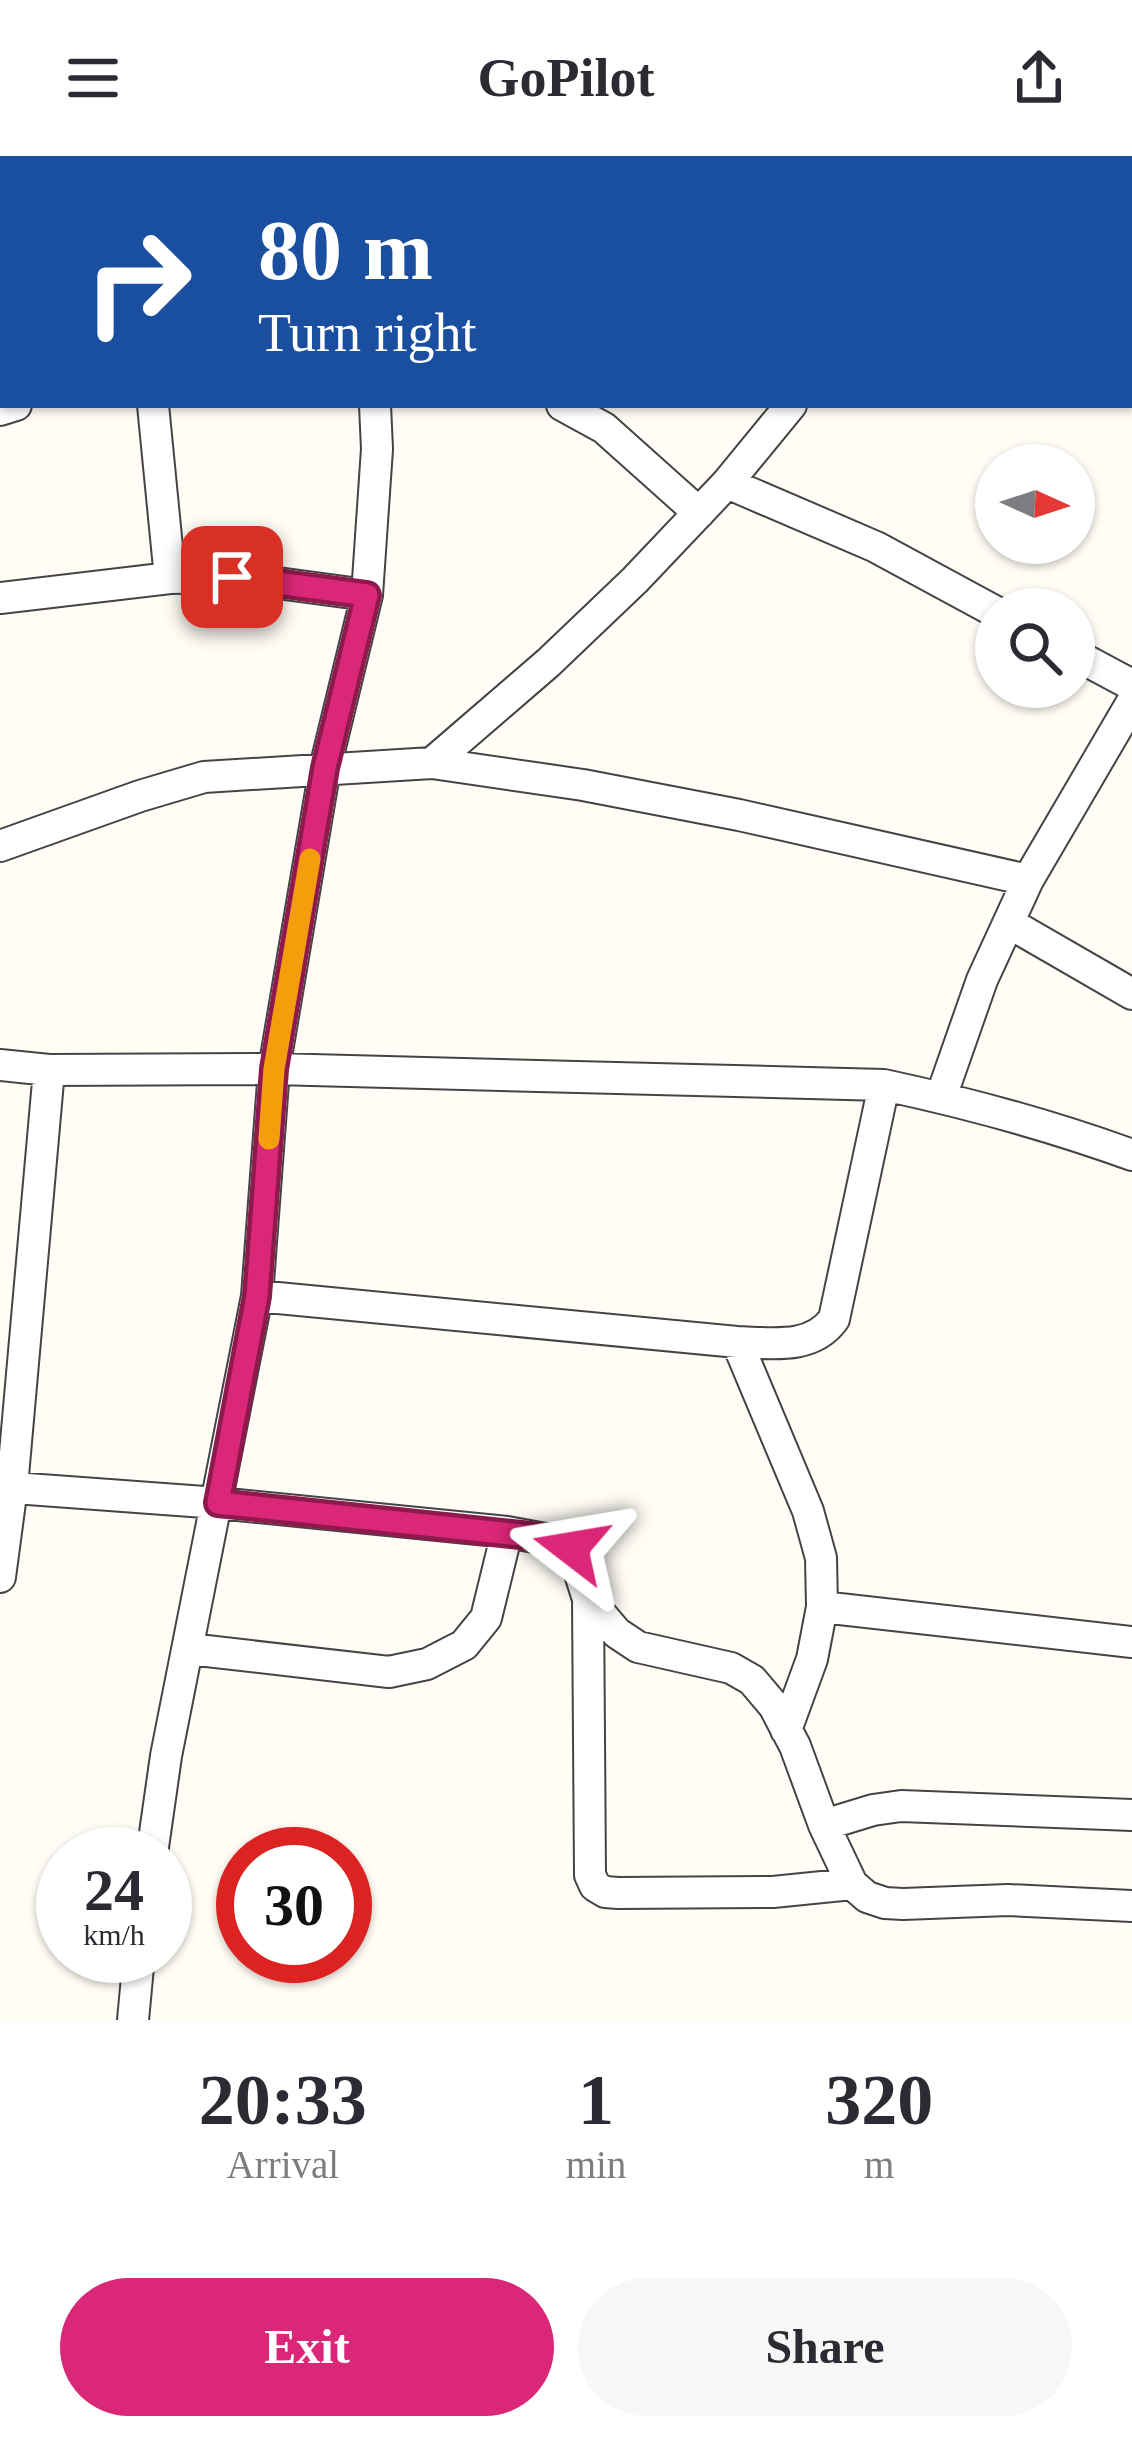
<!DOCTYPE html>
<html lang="en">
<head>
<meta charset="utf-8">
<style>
	:root { --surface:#fff; --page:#f7f7f7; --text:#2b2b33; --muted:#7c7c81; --accent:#db2777 }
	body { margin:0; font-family:Georgia,serif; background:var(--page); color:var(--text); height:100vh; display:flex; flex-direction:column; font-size:45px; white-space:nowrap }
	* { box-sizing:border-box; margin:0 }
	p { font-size:39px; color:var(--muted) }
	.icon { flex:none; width:66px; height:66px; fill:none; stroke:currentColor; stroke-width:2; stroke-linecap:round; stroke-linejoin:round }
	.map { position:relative; height:1864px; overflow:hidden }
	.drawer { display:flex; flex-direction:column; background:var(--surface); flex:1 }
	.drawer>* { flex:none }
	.guide { position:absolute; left:0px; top:0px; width:1134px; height:252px; box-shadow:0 3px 9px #0004; background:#1a4fa0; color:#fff; overflow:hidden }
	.needle { width:78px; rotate:93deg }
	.tools { position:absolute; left:975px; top:288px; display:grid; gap:24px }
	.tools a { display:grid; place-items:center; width:120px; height:120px; border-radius:50%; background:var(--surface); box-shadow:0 3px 9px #0004; font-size:60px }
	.speed { position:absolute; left:36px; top:1671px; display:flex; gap:24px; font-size:60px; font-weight:700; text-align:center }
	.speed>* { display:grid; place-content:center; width:156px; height:156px; border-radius:50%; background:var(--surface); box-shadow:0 3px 9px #0004; line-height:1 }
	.speed small { font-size:30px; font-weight:400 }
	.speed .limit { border:18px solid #d22; background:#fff; color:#111 }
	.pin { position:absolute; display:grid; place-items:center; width:102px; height:102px; color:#fff; margin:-51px; border-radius:24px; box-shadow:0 6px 18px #0006 }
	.me { position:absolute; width:132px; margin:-66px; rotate:284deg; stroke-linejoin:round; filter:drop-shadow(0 0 9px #0008) }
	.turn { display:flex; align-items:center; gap:42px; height:252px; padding:0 60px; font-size:54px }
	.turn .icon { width:156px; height:156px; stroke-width:2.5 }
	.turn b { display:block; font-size:84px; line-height:102px }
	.eta { display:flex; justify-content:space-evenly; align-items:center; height:204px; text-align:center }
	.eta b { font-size:72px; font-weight:700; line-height:84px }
	.cta { display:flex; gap:24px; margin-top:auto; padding:24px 60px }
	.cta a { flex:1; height:138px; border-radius:72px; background:var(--accent); color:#fff; font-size:48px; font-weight:700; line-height:138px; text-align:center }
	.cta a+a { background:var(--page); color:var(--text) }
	header { display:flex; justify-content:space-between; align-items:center; height:156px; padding:0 60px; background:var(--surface); font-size:54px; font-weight:700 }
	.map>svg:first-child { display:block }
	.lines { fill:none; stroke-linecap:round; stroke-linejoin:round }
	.minor-casing { stroke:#444; stroke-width:34 }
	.minor { stroke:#fff; stroke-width:30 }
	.route-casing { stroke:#8e194d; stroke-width:30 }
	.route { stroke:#db2777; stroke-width:21 }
	.slow { stroke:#f59e0b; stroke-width:21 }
</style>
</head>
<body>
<header><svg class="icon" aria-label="menu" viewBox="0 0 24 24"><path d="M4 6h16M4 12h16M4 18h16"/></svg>GoPilot<svg class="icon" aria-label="share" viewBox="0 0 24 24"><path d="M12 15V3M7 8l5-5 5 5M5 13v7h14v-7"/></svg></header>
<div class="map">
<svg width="1132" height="1864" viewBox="0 0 1132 1864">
	<rect width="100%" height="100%" fill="#fffdf5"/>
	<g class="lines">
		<defs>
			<path id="minor" d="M295,0L296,3
				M124,3L131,0
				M744,3L748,0
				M1093,3L1097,0
				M153,249L170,422
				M562,249L604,272L699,357
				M0,254L16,249
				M727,327L876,391L996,456
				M0,442L170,422L232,421L367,439
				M1074,498L1132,529
				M432,607L583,629L739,659L1028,724
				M0,690L140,640L204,621L432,607L548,507L635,424L727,327L791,249
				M1009,767L1132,838
				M0,909L49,914L274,913L884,929C968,947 1052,970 1132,999
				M941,941L982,824L1028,724L1132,546
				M257,1140L737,1186C772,1187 812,1194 834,1163L884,929
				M737,1186L808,1355L821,1402L822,1451L812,1503L786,1574
				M0,1331L218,1347L507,1376L562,1386L571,1392L575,1402L588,1443L617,1477L638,1491L731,1512L752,1524L774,1550L795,1590L824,1669L852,1728L867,1741L885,1747L903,1748L1008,1744L1132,1750
				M0,1421L12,1331L49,914
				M588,1443L590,1719L595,1730L605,1736L618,1737L773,1736L852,1728
				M822,1451L1132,1486
				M189,1493L389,1516L427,1508L464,1489L486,1462L507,1376
				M824,1669L873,1654L901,1650L1132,1659
				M152,1698L166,1600L257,1140L274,913L325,612L367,439L377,293L375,249
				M133,1864L139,1800"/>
		</defs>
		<use href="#minor" class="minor-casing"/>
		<use href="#minor" class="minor"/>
	</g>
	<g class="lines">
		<defs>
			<path id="route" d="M232,421L367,439L325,612L274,913L257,1140L218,1347L540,1381L562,1386L571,1392"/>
		</defs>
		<use href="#route" class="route-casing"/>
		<use href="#route" class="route"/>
		<path class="slow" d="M269,983L274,913L310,703"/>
	</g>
</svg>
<div class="tools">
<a><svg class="needle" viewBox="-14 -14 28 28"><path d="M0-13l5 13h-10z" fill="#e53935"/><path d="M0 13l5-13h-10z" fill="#7c7c81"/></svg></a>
<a><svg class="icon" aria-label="search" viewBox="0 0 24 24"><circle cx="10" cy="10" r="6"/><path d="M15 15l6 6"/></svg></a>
</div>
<div class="speed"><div>24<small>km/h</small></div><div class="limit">30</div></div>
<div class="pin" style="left:232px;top:421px;background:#d93025"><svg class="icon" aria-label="arrive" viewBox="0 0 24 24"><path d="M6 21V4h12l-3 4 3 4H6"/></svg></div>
<svg class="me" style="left:571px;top:1392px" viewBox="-20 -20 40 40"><path d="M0-17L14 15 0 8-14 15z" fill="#db2777" stroke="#fff" stroke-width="4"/></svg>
<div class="guide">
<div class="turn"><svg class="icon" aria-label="right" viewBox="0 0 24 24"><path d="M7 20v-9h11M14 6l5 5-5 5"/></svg><div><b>80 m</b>Turn right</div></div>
</div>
</div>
<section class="drawer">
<div class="eta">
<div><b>20:33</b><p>Arrival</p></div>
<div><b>1</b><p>min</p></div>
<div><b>320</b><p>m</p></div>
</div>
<div class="cta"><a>Exit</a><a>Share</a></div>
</section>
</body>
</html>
